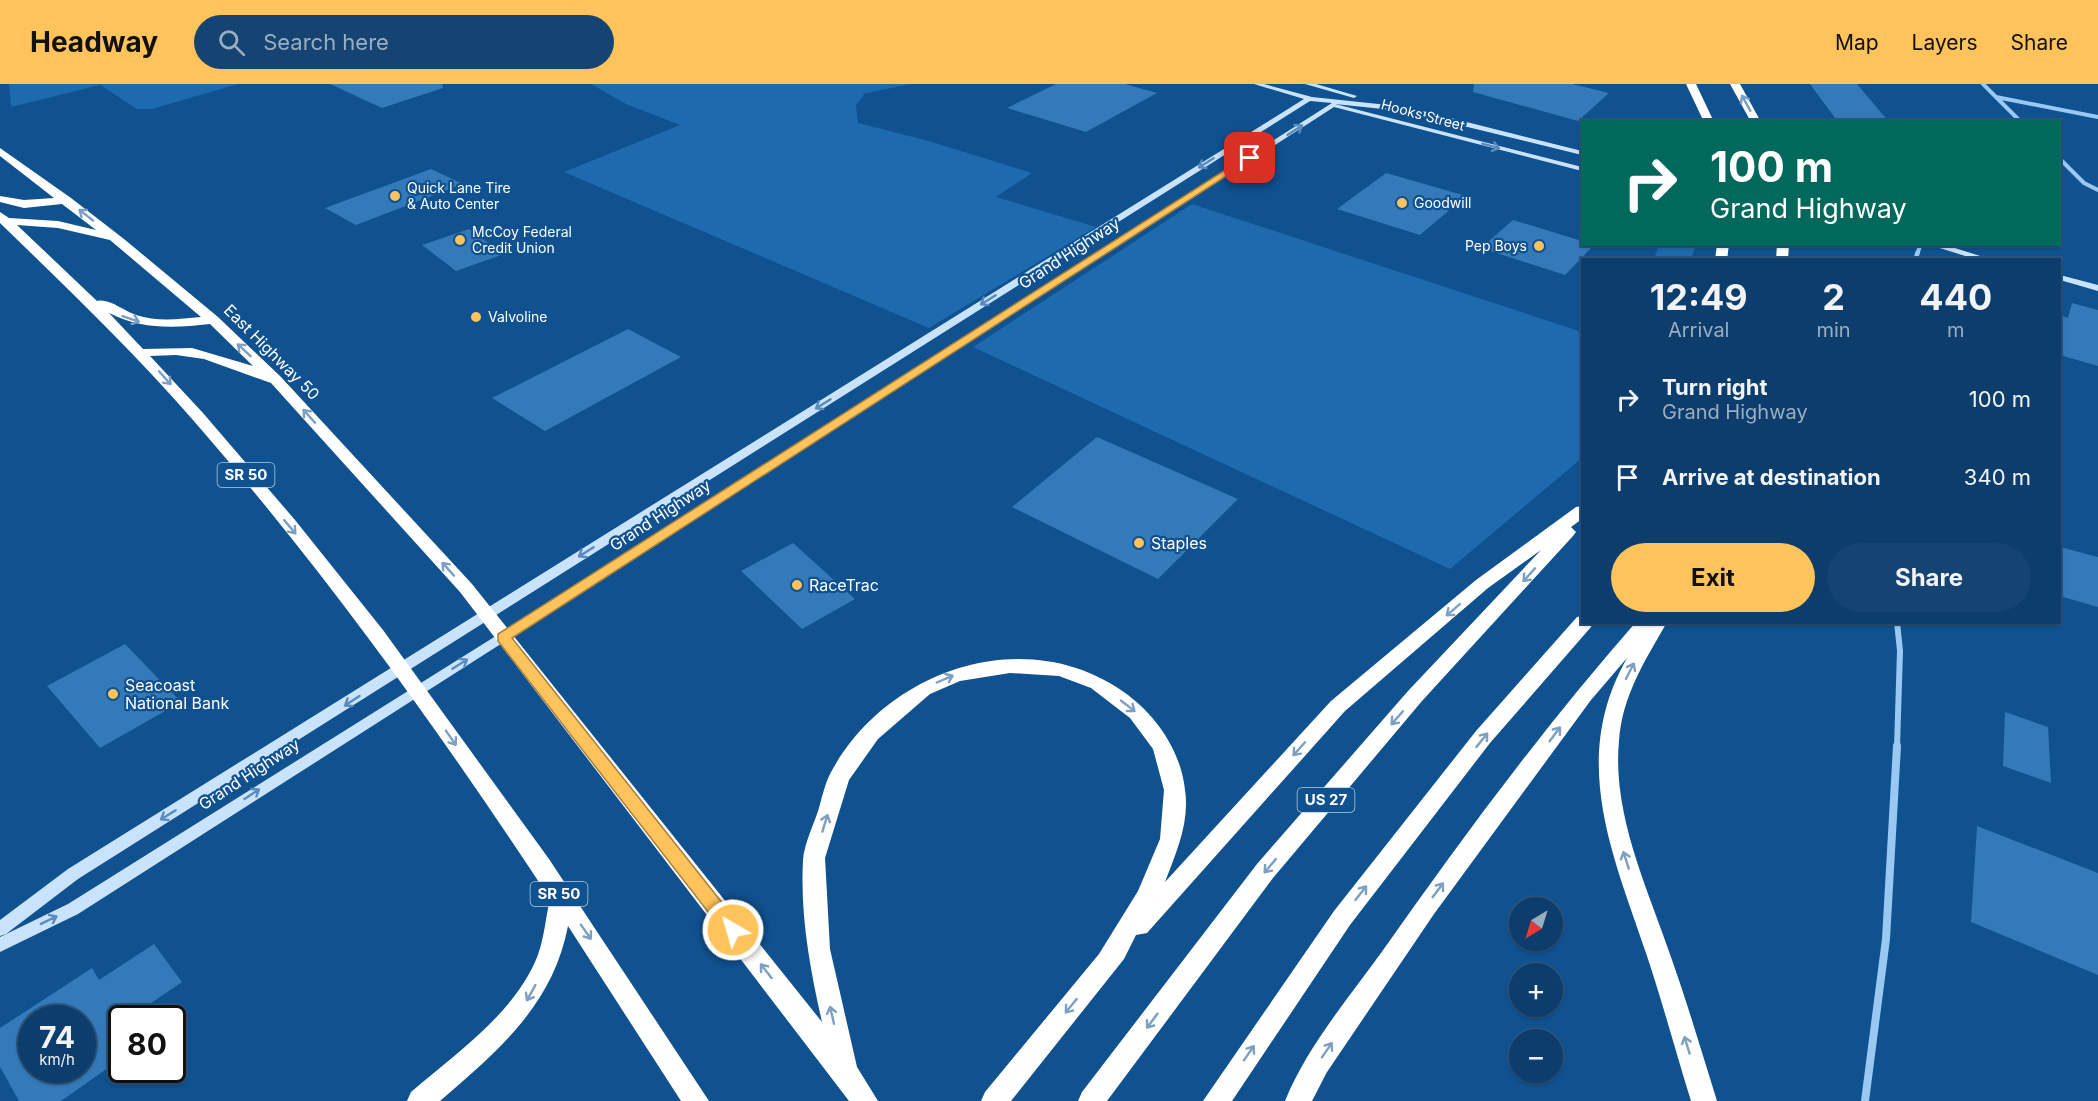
<!DOCTYPE html>
<html lang="en">
<head>
<meta charset="utf-8">
<style>
	:root { --surface:#0c3d6c; --page:#154472; --text:#f1f3f6; --muted:#9aaec2; --line:#2c567f; --accent:#ffc35b }
	body { margin:0; font-family:Inter,sans-serif; background:var(--page); color:var(--text); height:100vh; display:flex; flex-direction:column; font-size:22px; white-space:nowrap }
	* { box-sizing:border-box; margin:0 }
	p { font-size:20px; color:var(--muted) }
	.icon { flex:none; width:33px; height:33px; fill:none; stroke:currentColor; stroke-width:2; stroke-linecap:round; stroke-linejoin:round }
	.map { position:relative; flex:1; overflow:hidden }
	.sheet { position:absolute; left:1581px; top:174px; width:480px; height:366px; display:flex; flex-direction:column; background:var(--surface); border-radius:0px; box-shadow:0 2px 4px #0004,0 0 0 2px var(--line) }
	.sheet>* { flex:none }
	.banner { position:absolute; left:1581px; top:36px; width:480px; height:126px; border-radius:0px; box-shadow:0 2px 4px #0004,0 0 0 2px var(--line); background:#00695c; color:#fff; overflow:hidden }
	.needle { width:39px; rotate:218deg }
	.tools { position:absolute; left:1509px; top:813px; display:grid; gap:12px }
	.tools a { display:grid; place-items:center; width:54px; height:54px; border-radius:50%; background:var(--surface); box-shadow:0 2px 4px #0004,0 0 0 2px var(--line); font-size:30px }
	.speed { position:absolute; left:18px; top:921px; display:flex; gap:12px; font-size:30px; font-weight:700; text-align:center }
	.speed>* { display:grid; place-content:center; width:78px; height:78px; border-radius:50%; background:var(--surface); box-shadow:0 2px 4px #0004,0 0 0 2px var(--line); line-height:1 }
	.speed small { font-size:15px; font-weight:400 }
	.speed .limit { border:3px solid #111; border-radius:9px; background:#fff; color:#111 }
	.pin { position:absolute; display:grid; place-items:center; width:51px; height:51px; color:#fff; margin:-26px; border-radius:12px; box-shadow:0 3px 9px #0006 }
	.me { position:absolute; width:66px; margin:-33px; rotate:322deg; stroke-linejoin:round; filter:drop-shadow(0 0 4px #0008) }
	.turn { display:flex; align-items:center; gap:21px; height:126px; padding:0 30px; font-size:27px }
	.turn .icon { width:78px; height:78px; stroke-width:2.5 }
	.turn b { display:block; font-size:42px; line-height:51px }
	.eta { display:flex; justify-content:space-evenly; align-items:center; height:102px; text-align:center }
	.eta b { font-size:36px; font-weight:700; line-height:42px }
	.cta { display:flex; gap:12px; margin-top:auto; padding:12px 30px }
	.cta a { flex:1; height:69px; border-radius:36px; background:var(--accent); color:#111; font-size:24px; font-weight:700; line-height:69px; text-align:center }
	.cta a+a { background:var(--page); color:var(--text) }
	ul { padding:0; list-style:none }
	li { display:flex; align-items:center; gap:18px; height:78px; padding:0 30px }
	li div { flex:1 }
	li b { display:block; font-size:22px }
	li em { font-style:normal }
	header { display:flex; align-items:center; gap:36px; box-sizing:border-box; height:84px; padding:0 30px; background:var(--accent); color:#111 }
	header strong { font-size:28px }
	nav { display:flex; gap:33px; margin-inline-start:auto; font-size:21px }
	.search { width:420px; height:54px; background:var(--page); display:flex; align-items:center; gap:15px; box-sizing:border-box; padding:0 21px; border-radius:33px; color:var(--muted); font-size:22px }
	.map>svg:first-child { display:block }
	.green { fill:#1e6aae }
	.building { fill:#3479b8; fill-rule:evenodd }
	.lines { fill:none; stroke-linecap:round; stroke-linejoin:round }
	.street-far3 { stroke:#99c9f3; stroke-width:4 }
	.street-far2 { stroke:#99c9f3; stroke-width:4.5 }
	.street-far1 { stroke:#99c9f3; stroke-width:6 }
	.street { stroke:#99c9f3; stroke-width:8 }
	.secondary { fill:#c9e3fd; fill-rule:evenodd }
	.highway { fill:#fff; fill-rule:evenodd }
	.oneway { stroke:#7c9fc2 }
	.oneway2 { stroke:#5a8bbc }
	.route { fill:#ffc35b; stroke:#a67f3b; stroke-width:1.5 }
	.poi-dot { fill:#ffc35b; stroke:#105190; stroke-width:2 }
	.labels { text-anchor:middle; stroke-width:4.5; stroke-linejoin:round; paint-order:stroke }
	.far-street-label { font-size:14px; fill:#fff; stroke:#105190 }
	.far-poi-label { font-size:14px; fill:#fff; stroke:#105190; text-anchor:start }
	.shield { fill:#105190; stroke:#b7cbde; stroke-width:1.5 }
	.shield-label { font-size:15px; font-weight:bold; fill:#fff }
	.street-label { font-size:16px; fill:#fff; stroke:#105190 }
	.poi-label { font-size:16px; fill:#fff; stroke:#105190; text-anchor:start }
</style>
</head>
<body>
<header>
<strong>Headway</strong>
<div class="search"><svg class="icon" aria-label="search" viewBox="0 0 24 24"><circle cx="10" cy="10" r="6"/><path d="M15 15l6 6"/></svg>Search here</div>
<nav><a>Map</a><a>Layers</a><a>Share</a></nav>
</header>
<div class="map">
<svg width="2098" height="1017" viewBox="0 0 2098 1017">
	<rect width="100%" height="100%" fill="#105190"/>
	<path class="green" d="M9,0H238L152,25H137L100,1L11,23Z
		M591,0H911L862,10L864,11L856,21L858,39L929,57L1032,89L996,113L1096,143L929,244L564,88L680,41L626,20Z
		M1192,120L1582,248V374L1450,485L973,263Z
		M1659,161V160L1696,161L1691,175H1654Z"/>
	<path class="building" d="M330,0H442L443,4L382,24Z
		M1056,0H1125L1157,9L1086,48L1007,24Z
		M1474,0H1572L1609,9L1578,37L1473,8Z
		M1810,0H1857L1889,38H1838Z
		M431,85L463,100L356,141L325,124Z
		M1386,89L1466,112L1420,151L1337,125Z
		M1513,136L1582,157V160H1595L1565,191L1481,164Z
		M469,145L504,170L456,187L422,161Z
		M2072,219L2098,226V282L2060,271V231L2068,234Z
		M628,245L681,273L545,347L492,314Z
		M1097,353L1238,415L1158,495L1012,423Z
		M793,459L855,515L802,545L741,487Z
		M2060,463L2098,473V523L2060,512Z
		M125,560L181,618L100,664L47,602Z
		M2005,628L2048,643L2051,699L2003,682Z
		M1977,742L2098,789V891L1971,838Z
		M154,860L182,898L129,934H122V974L61,1017H19L0,983V944L92,884L99,896ZM32,934H82V986H32Z"/>
	<g class="lines">
		<path class="street-far3" d="M1983,0L2021,38
			M1996,13L2098,33
			M2060,75L2084,99L2098,106
			M1917,170L1921,160"/>
		<path class="street-far2" d="M1915,176L1918,168"/>
		<path class="street-far1" d="M1897,538L1900,567L1897,663"/>
		<path class="street" d="M1865,1017L1886,855L1897,662"/>
		<path class="secondary" d="M1254,0H1264L1312,13L1407,23L1582,67V71L1402,27L1335,20L1582,83V87L1334,23L507,556L78,830L0,868V853L68,820L499,550L1332,19L1310,17L78,795L6,850L0,852V836L68,785L1304,15Z
			M1305,0H1316L1357,12L1354,14Z
			M1927,160H1942L1993,176H1978Z
			M2060,191L2098,201V207L2060,196Z"/>
		<path class="highway" d="M1686,0H1696L1714,38H1704Z
			M1730,0H1740L1761,38H1751Z
			M0,64L71,114L124,155L218,233L281,293L472,500L822,938C810,885 800,831 803,776C804,760 814,740 819,724C822,713 825,700 830,690C886,584 1029,537 1128,611C1158,634 1181,668 1185,706C1190,738 1176,769 1165,798L1331,617L1476,496L1576,423L1582,422V435L1571,443L1576,448L1573,452L1422,617L1273,794L1107,1017H1078L1082,1008L1257,780L1408,607L1541,466L1488,504L1345,627L1147,849L1136,851L1124,875L1011,1017H981L985,1008L1099,870L1138,807L1160,755L1164,706L1153,665L1130,634L1091,604L1059,592L1010,589L960,597L930,610L878,655L849,696L825,774L830,865L857,983L878,1017H849L460,508L271,299L204,275L176,271L150,272L203,329L295,436L383,546L549,775L709,1017H681L568,842C553,921 498,967 440,1017H407L411,1008C455,970 510,933 535,878C544,859 545,836 550,815C441,649 324,486 193,336C133,267 66,203 0,139V128L9,134L58,137L96,146L62,120L24,124L0,118V112L24,116L54,114L0,72ZM17,141L58,144L110,156L201,233C180,235 157,238 136,231C124,227 109,214 97,217ZM109,229C142,246 175,244 210,240L253,282L192,264L143,265Z
			M1717,160H1729L1727,176H1715Z
			M1777,160H1789L1788,176H1776Z
			M1582,532V538H1593L1591,543L1490,659L1350,841L1232,1017H1203L1334,827L1476,647L1577,533Z
			M1636,538L1666,540C1644,578 1622,613 1619,657C1612,731 1648,805 1671,873C1688,921 1702,969 1717,1017H1691C1676,969 1663,920 1647,872C1613,771 1569,676 1627,574L1591,616L1434,830L1327,988L1312,1017H1285C1307,963 1347,916 1381,869C1461,755 1544,643 1636,538Z"/>
	</g>
	<defs><path id="oneway-shaft" d="M-6 0H5M1.5-3L5.5 0L1.5 3" fill="none" stroke-width="1.6" stroke-linecap="round" stroke-linejoin="round" transform="scale(1.5)"/></defs>
	<g class="oneway">
		<use href="#oneway-shaft" transform="translate(1746 19) rotate(-119)"/>
		<use href="#oneway-shaft" transform="translate(86 131) rotate(-142)"/>
		<use href="#oneway-shaft" transform="translate(131 235) rotate(19)"/>
		<use href="#oneway-shaft" transform="translate(244 266) rotate(-137)"/>
		<use href="#oneway-shaft" transform="translate(165 294) rotate(48)"/>
		<use href="#oneway-shaft" transform="translate(309 332) rotate(-132)"/>
		<use href="#oneway-shaft" transform="translate(290 443) rotate(50)"/>
		<use href="#oneway-shaft" transform="translate(448 485) rotate(-132)"/>
		<use href="#oneway-shaft" transform="translate(1529 491) rotate(132)"/>
		<use href="#oneway-shaft" transform="translate(1453 526) rotate(139)"/>
		<use href="#oneway-shaft" transform="translate(1630 587) rotate(-63)"/>
		<use href="#oneway-shaft" transform="translate(945 595) rotate(-23)"/>
		<use href="#oneway-shaft" transform="translate(1128 622) rotate(38)"/>
		<use href="#oneway-shaft" transform="translate(1397 634) rotate(131)"/>
		<use href="#oneway-shaft" transform="translate(1555 650) rotate(-53)"/>
		<use href="#oneway-shaft" transform="translate(451 654) rotate(55)"/>
		<use href="#oneway-shaft" transform="translate(1482 656) rotate(-51)"/>
		<use href="#oneway-shaft" transform="translate(1299 665) rotate(132)"/>
		<use href="#oneway-shaft" transform="translate(825 739) rotate(-73)"/>
		<use href="#oneway-shaft" transform="translate(1626 776) rotate(-108)"/>
		<use href="#oneway-shaft" transform="translate(1270 782) rotate(130)"/>
		<use href="#oneway-shaft" transform="translate(1438 806) rotate(-53)"/>
		<use href="#oneway-shaft" transform="translate(1361 809) rotate(-52)"/>
		<use href="#oneway-shaft" transform="translate(586 848) rotate(55)"/>
		<use href="#oneway-shaft" transform="translate(766 887) rotate(-128)"/>
		<use href="#oneway-shaft" transform="translate(531 909) rotate(119)"/>
		<use href="#oneway-shaft" transform="translate(1071 922) rotate(129)"/>
		<use href="#oneway-shaft" transform="translate(832 931) rotate(-103)"/>
		<use href="#oneway-shaft" transform="translate(1152 937) rotate(127)"/>
		<use href="#oneway-shaft" transform="translate(1687 961) rotate(-107)"/>
		<use href="#oneway-shaft" transform="translate(1327 966) rotate(-55)"/>
		<use href="#oneway-shaft" transform="translate(1249 969) rotate(-55)"/>
	</g>
	<g class="oneway2">
		<use href="#oneway-shaft" transform="translate(1295 46) rotate(-33)"/>
		<use href="#oneway-shaft" transform="translate(1491 62) rotate(15)"/>
		<use href="#oneway-shaft" transform="translate(1206 79) rotate(148)"/>
		<use href="#oneway-shaft" transform="translate(988 216) rotate(148)"/>
		<use href="#oneway-shaft" transform="translate(823 320) rotate(148)"/>
		<use href="#oneway-shaft" transform="translate(586 468) rotate(148)"/>
		<use href="#oneway-shaft" transform="translate(460 580) rotate(-32)"/>
		<use href="#oneway-shaft" transform="translate(352 617) rotate(147)"/>
		<use href="#oneway-shaft" transform="translate(252 710) rotate(-33)"/>
		<use href="#oneway-shaft" transform="translate(168 731) rotate(148)"/>
		<use href="#oneway-shaft" transform="translate(49 836) rotate(-26)"/>
	</g>
	<path class="route" d="M1247,72L1254,74L512,554L739,840L742,846L739,851L733,854L726,851L498,557V550Z"/>
	<g class="poi-dot">
		<circle cx="395" cy="112" r="6"/>
		<circle cx="1402" cy="119" r="6"/>
		<circle cx="460" cy="156" r="6"/>
		<circle cx="1539" cy="162" r="6"/>
		<circle cx="476" cy="233" r="6"/>
		<circle cx="1139" cy="459" r="6"/>
		<circle cx="797" cy="501" r="6"/>
		<circle cx="113" cy="610" r="6"/>
	</g>
	<g class="labels">
		<g class="far-street-label">
			<text transform="translate(1423 31) rotate(15)" y="5">Hooks Street</text>
		</g>
		<g class="far-poi-label">
			<text x="407" y="109">Quick Lane Tire<tspan x="407" dy="16">&amp; Auto Center</tspan></text>
			<text x="1414" y="124">Goodwill</text>
			<text x="472" y="153">McCoy Federal<tspan x="472" dy="16">Credit Union</tspan></text>
			<text x="1527" y="167" text-anchor="end">Pep Boys</text>
			<text x="488" y="238">Valvoline</text>
		</g>
		<g class="shield">
			<rect x="217.5" y="379" width="57" height="24" rx="4.5"/>
			<rect x="1297.5" y="704" width="57" height="24" rx="4.5"/>
			<rect x="530.5" y="798" width="57" height="24" rx="4.5"/>
		</g>
		<g class="shield-label">
			<text x="246" y="396">SR 50</text>
			<text x="1326" y="721">US 27</text>
			<text x="559" y="815">SR 50</text>
		</g>
		<g class="street-label">
			<text transform="translate(1069 169) rotate(-33)" y="6">Grand Highway</text>
			<text transform="translate(272 268) rotate(45)" y="6">East Highway 50</text>
			<text transform="translate(660 431) rotate(-33)" y="6">Grand Highway</text>
			<text transform="translate(249 690) rotate(-33)" y="6">Grand Highway</text>
		</g>
		<g class="poi-label">
			<text x="1151" y="465">Staples</text>
			<text x="809" y="507">RaceTrac</text>
			<text x="125" y="607">Seacoast<tspan x="125" dy="18">National Bank</tspan></text>
		</g>
	</g>
</svg>
<div class="tools">
<a><svg class="needle" viewBox="-14 -14 28 28"><path d="M0-13l5 13h-10z" fill="#e53935"/><path d="M0 13l5-13h-10z" fill="#9aaec2"/></svg></a>
<a>+</a>
<a>−</a>
</div>
<div class="speed"><div>74<small>km/h</small></div><div class="limit">80</div></div>
<div class="pin" style="left:1250px;top:74px;background:#d93025"><svg class="icon" aria-label="arrive" viewBox="0 0 24 24"><path d="M6 21V4h12l-3 4 3 4H6"/></svg></div>
<svg class="me" style="left:733px;top:846px" viewBox="-20 -20 40 40"><circle r="17" fill="#ffc35b" stroke="#fff" stroke-width="3"/><path d="M0-11L8 9 0 5-8 9z" fill="#fff"/></svg>
<div class="banner">
<div class="turn"><svg class="icon" aria-label="right" viewBox="0 0 24 24"><path d="M7 20v-9h11M14 6l5 5-5 5"/></svg><div><b>100 m</b>Grand Highway</div></div>
</div>
<section class="sheet">
<div class="eta">
<div><b>12:49</b><p>Arrival</p></div>
<div><b>2</b><p>min</p></div>
<div><b>440</b><p>m</p></div>
</div>
<ul>
<li><svg class="icon" aria-label="right" viewBox="0 0 24 24"><path d="M7 20v-9h11M14 6l5 5-5 5"/></svg><div><b>Turn right</b><p>Grand Highway</p></div><em>100 m</em></li>
<li><svg class="icon" aria-label="arrive" viewBox="0 0 24 24"><path d="M6 21V4h12l-3 4 3 4H6"/></svg><div><b>Arrive at destination</b></div><em>340 m</em></li>
</ul>
<div class="cta"><a>Exit</a><a>Share</a></div>
</section>
</div>
</body>
</html>
